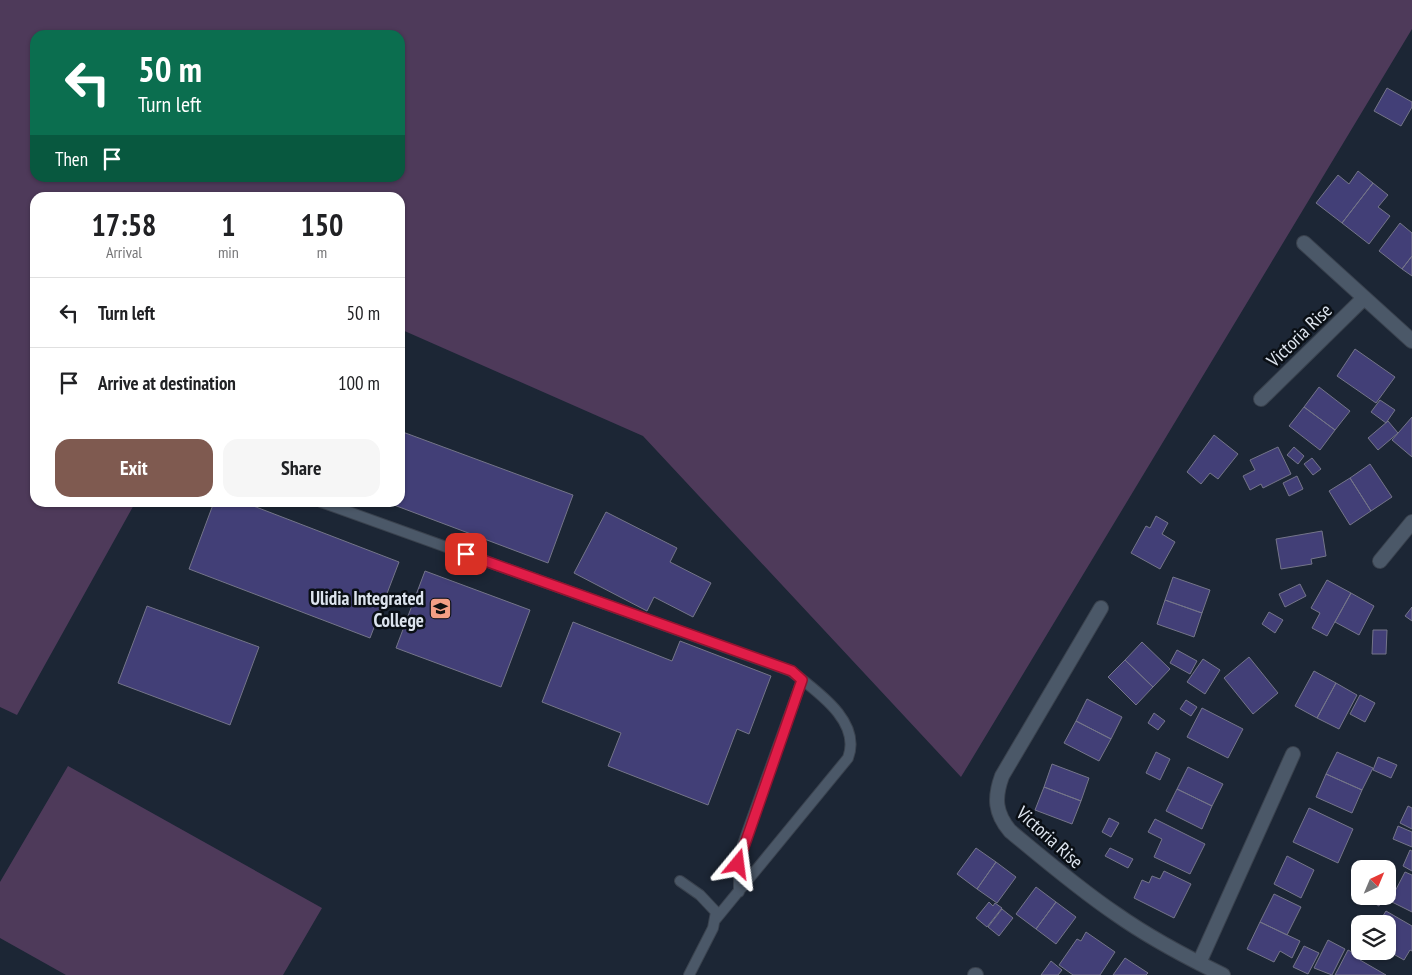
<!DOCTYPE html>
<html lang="en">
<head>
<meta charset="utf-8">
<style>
	:root { --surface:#fff; --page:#f6f6f6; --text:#202124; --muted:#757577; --line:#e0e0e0; --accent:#7f5a50 }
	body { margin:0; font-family:"PT Sans Narrow",sans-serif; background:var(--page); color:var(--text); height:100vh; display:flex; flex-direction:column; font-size:19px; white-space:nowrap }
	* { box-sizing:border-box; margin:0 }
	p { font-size:16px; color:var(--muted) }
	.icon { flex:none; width:28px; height:28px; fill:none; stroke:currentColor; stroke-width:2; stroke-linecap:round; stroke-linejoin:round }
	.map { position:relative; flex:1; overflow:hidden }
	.drawer { position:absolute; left:30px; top:192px; width:375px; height:315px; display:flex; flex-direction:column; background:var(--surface); border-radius:15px; box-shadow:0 1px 4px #0004 }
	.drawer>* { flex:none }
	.hud { position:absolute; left:30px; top:30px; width:375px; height:152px; border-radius:15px; box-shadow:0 1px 4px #0004; background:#0b6e4f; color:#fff; overflow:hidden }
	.needle { width:32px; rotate:44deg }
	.tools { position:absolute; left:1351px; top:860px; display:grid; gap:10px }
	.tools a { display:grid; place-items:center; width:45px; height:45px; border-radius:10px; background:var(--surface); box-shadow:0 1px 4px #0004; font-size:25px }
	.pin { position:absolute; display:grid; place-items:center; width:42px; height:42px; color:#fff; margin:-21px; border-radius:10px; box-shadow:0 2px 8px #0006 }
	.me { position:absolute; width:55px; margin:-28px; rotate:16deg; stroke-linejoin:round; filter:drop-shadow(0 0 4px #0008) }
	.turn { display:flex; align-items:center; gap:18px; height:105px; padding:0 25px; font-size:22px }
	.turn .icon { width:65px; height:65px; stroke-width:2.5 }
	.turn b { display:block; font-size:35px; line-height:42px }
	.then { display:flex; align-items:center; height:48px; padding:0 25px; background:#0003; gap:10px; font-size:19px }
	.eta { display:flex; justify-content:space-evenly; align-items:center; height:85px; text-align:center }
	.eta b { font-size:30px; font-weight:600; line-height:35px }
	.action { display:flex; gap:10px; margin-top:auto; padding:10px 25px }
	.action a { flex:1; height:58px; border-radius:15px; background:var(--accent); color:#fff; font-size:20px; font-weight:600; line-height:58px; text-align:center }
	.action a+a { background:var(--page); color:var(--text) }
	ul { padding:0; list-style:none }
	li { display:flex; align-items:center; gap:15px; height:70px; padding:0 25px; border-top:1px solid var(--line) }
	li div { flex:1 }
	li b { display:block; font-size:19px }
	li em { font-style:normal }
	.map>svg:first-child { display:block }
	.green { fill:#4e3a5a; fill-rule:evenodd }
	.building { fill:#423f77; stroke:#747589 }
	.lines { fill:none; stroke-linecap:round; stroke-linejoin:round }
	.service-casing { stroke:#3a424e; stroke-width:12 }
	.minor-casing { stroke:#3a424e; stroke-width:16 }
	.service { stroke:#4b5868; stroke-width:10 }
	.minor { stroke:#4b5868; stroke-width:14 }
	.route-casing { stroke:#92132f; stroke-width:12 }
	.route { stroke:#e11d48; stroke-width:9 }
	.labels { text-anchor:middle; stroke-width:5; stroke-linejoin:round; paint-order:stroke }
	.street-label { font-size:19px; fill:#dde4ee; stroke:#0a0f15 }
	.poi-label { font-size:19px; font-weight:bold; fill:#dde4ee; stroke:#0a0f15; text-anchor:end }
</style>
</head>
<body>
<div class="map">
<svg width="1412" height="975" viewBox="0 0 1412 975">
	<rect width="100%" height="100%" fill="#1c2635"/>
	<path class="green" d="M0,0H1412V29L961,777L643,436L400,329V198H35V502L135,503L17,715L0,707ZM35,35H400V178H35Z
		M68,766L322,908L283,975H66L0,938V882Z"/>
	<path class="building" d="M1387,88L1412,102V107L1401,126L1374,111Z
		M1358,171L1373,183L1342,223L1316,203L1338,175L1349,184Z
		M1373,183L1388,195L1378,207L1390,216L1369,244L1342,223Z
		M1400,223L1412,233V256L1402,269L1379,251Z
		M1412,256V276L1402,269Z
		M1355,349L1395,377L1376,403L1337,376Z
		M1319,387L1350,411L1335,430L1304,407Z
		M1380,400L1395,410L1386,423L1371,412Z
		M1304,407L1335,430L1320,450L1289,426Z
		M1412,417V457L1392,440Z
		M1388,421L1398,433L1378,450L1368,438Z
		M400,431L573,495L548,563L386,502H400Z
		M1214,435L1238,454L1218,479L1210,473L1201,484L1187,472Z
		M1278,447L1291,474L1263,488L1261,484L1250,490L1243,476L1255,470L1250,460Z
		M1294,447L1304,456L1298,464L1287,455Z
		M1312,458L1321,469L1313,475L1304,464Z
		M1370,464L1392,497L1371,511L1350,478Z
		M1297,476L1303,489L1289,496L1283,483Z
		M1350,478L1371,511L1350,525L1329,491Z
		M214,502H243L399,562L370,638L189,569Z
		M606,512L677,548L670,562L711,583L693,617L654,597L647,611L574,573Z
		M1156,516L1168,523L1162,534L1175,542L1160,569L1131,553L1146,526L1150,528Z
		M1322,531L1326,556L1311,559L1312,564L1281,569L1276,539Z
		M425,571L530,610L501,687L396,648Z
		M1173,577L1210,590L1202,613L1165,600Z
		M1327,580L1351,593L1327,636L1312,628L1320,613L1311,608Z
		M1300,584L1306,596L1285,607L1279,594Z
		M1351,593L1374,606L1359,635L1335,622Z
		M1165,600L1202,613L1194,637L1157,624Z
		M147,606L259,647L230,725L118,683Z
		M1412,607V621L1405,616Z
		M1269,612L1283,620L1275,633L1262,624Z
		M573,622L672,661L680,641L771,676L749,734L737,729L708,805L608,766L621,733L542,702Z
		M1373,630H1387L1386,654H1372Z
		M1142,642L1170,669L1153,687L1125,660Z
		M1177,650L1197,661L1190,674L1170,663Z
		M1249,657L1278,693L1253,714L1224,678Z
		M1203,659L1220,670L1205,694L1187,682Z
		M1125,660L1153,687L1136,705L1108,677Z
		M1314,671L1336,683L1317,718L1295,706Z
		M1336,683L1357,695L1339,729L1317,718Z
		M1360,695L1375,703L1365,722L1350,714Z
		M1087,699L1122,717L1111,739L1076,721Z
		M1186,700L1197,707L1191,716L1180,709Z
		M1202,708L1243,729L1228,758L1187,737Z
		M1154,713L1165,721L1158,730L1148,723Z
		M1076,721L1111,739L1099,761L1064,743Z
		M1156,752L1170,759L1160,780L1146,773Z
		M1337,752L1373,768L1362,790L1326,774Z
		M1378,757L1397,765L1391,778L1373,770Z
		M1052,764L1089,778L1081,801L1044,787Z
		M1188,767L1223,784L1212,806L1177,789Z
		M1326,774L1362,790L1352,813L1316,797Z
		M1044,787L1081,801L1072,824L1035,810Z
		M1177,789L1212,806L1202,829L1166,811Z
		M1408,806L1412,808V829L1400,823Z
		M1309,808L1353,829L1338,863L1293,842Z
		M1109,818L1119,823L1111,837L1102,832Z
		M1155,819L1205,844L1190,874L1154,857L1162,839L1148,832Z
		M1398,826L1412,832V847L1393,839Z
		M976,848L996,862L977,889L957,874Z
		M1110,848L1133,859L1128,868L1105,856Z
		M1410,850L1412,851V871L1403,866Z
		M1287,856L1314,870L1301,898L1274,884Z
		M996,862L1016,877L997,903L977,889Z
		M1164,871L1191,884L1174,918L1134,898L1142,880L1149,883L1152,876L1160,879Z
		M1405,872L1412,875V912L1390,901Z
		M1036,887L1056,902L1036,929L1016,914Z
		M1274,894L1301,907L1287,935L1260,922Z
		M1361,896H1384L1379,906Z
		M989,902L993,906L995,903L1002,908L987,927L976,918Z
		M1056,902L1076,917L1056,944L1036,929Z
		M1002,909L1013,918L999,936L988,927Z
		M1386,911L1412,926V951L1410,950L1404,960L1388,951V924H1378Z
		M1260,922L1300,941L1292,958L1280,951L1274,962L1247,949Z
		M1086,932L1115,952L1100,975H1073L1059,965L1077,939L1081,941Z
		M1328,940L1345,949L1332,975L1314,968Z
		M1304,946L1319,953L1308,974L1293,967Z
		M1348,950L1362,957L1360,960L1386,975H1335Z
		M1125,958L1148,973L1146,975H1113Z
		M1051,961L1062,970L1058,975H1041Z"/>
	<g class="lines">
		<defs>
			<path id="service" d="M321,502L791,671C816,691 862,721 848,758L715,920
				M680,881L700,895L716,912L713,928L689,975
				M739,892V855L802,680"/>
			<path id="minor" d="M1304,243L1412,341
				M1261,399L1364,298
				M1380,561L1412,522
				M1101,608L1002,776C994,798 995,813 1010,831C1045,860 1079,889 1116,914C1150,938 1186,957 1223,975
				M1199,963L1293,754
				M975,975H976"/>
		</defs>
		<use href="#service" class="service-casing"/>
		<use href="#minor" class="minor-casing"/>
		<use href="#service" class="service"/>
		<use href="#minor" class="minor"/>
	</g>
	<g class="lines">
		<defs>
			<path id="route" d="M466,554L792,671L802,680L738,864"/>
		</defs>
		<use href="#route" class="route-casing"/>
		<use href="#route" class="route"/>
	</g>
	<defs>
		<symbol id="university-square" viewBox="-11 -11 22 22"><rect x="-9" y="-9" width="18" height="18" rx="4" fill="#f39f85" stroke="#0a0f15"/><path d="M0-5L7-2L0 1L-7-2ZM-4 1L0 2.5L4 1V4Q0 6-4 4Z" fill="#111"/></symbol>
	</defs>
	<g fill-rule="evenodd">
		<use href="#university-square" x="428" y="596" width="25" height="25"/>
	</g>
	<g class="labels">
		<g class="street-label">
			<text transform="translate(1299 335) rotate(-44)" y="7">Victoria Rise</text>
			<text transform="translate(1050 837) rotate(42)" y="7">Victoria Rise</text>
		</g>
		<g class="poi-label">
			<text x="424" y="605">Ulidia Integrated<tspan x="424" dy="22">College</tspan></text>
		</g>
	</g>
</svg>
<div class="tools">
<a><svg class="needle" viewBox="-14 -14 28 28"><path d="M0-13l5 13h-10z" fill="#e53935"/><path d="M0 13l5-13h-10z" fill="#757577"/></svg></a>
<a><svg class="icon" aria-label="layers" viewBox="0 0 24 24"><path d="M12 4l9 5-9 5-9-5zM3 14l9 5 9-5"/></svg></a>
</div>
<div class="pin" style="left:466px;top:554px;background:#d93025"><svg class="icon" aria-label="arrive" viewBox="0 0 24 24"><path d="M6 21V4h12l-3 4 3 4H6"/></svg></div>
<svg class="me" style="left:738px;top:864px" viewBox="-20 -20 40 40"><path d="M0-17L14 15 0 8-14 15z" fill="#e11d48" stroke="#fff" stroke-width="4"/></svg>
<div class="hud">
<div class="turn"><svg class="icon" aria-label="left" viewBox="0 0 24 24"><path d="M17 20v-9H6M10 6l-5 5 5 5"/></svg><div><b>50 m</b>Turn left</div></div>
<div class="then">Then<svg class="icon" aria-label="arrive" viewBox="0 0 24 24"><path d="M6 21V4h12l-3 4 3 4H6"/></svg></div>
</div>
<section class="drawer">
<div class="eta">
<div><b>17:58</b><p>Arrival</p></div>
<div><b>1</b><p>min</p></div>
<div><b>150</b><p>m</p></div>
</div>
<ul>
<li><svg class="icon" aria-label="left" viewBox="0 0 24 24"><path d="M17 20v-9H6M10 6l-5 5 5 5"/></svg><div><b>Turn left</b></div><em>50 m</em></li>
<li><svg class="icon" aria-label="arrive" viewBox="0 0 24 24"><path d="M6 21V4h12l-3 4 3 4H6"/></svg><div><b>Arrive at destination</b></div><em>100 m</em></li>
</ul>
<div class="action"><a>Exit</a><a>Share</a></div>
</section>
</div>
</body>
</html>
